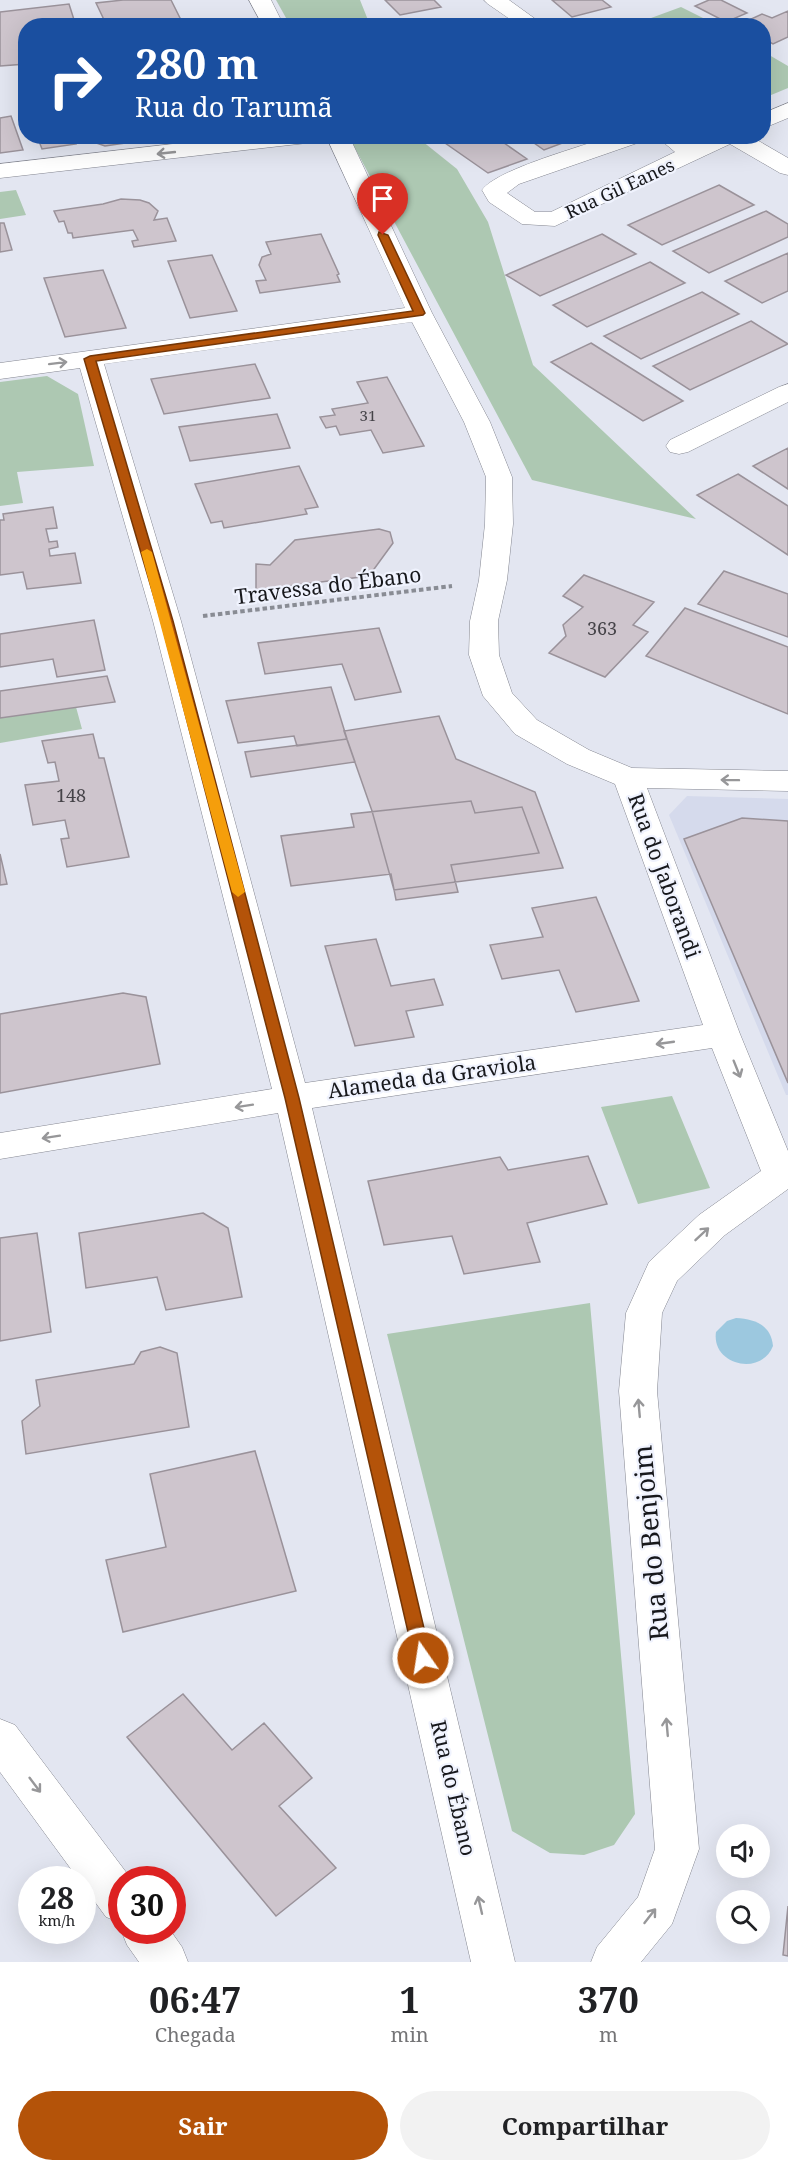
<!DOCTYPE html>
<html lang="pt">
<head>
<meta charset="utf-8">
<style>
	:root { --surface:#fff; --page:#f2f2f2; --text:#202124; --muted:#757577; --accent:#b45309 }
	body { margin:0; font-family:"Noto Serif",serif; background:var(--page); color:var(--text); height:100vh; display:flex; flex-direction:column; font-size:22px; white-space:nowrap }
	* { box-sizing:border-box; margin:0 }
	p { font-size:20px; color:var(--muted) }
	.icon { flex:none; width:33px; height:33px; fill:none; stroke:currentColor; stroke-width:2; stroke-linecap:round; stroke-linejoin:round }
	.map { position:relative; height:1962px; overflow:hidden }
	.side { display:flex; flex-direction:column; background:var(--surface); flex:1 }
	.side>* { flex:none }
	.top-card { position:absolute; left:18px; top:18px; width:753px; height:126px; border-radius:24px; box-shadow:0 6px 24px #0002; background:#1a4fa0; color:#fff; overflow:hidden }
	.buttons { position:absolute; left:716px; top:1824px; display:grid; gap:12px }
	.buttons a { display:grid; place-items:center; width:54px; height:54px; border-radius:50%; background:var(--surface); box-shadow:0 6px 24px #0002; font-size:30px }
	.speed { position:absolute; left:18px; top:1866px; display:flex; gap:12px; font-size:30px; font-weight:700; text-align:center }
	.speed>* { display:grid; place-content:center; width:78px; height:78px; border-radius:50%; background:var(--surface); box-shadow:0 6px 24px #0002; line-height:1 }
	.speed small { font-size:15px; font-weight:400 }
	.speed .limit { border:9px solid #d22; background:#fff; color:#111 }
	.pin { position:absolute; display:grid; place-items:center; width:51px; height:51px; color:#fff; margin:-62px -26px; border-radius:50% 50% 50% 0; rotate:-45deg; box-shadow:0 0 6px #0007 }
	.pin .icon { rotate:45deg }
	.me { position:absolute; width:66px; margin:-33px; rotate:347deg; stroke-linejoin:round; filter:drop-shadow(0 0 4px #0008) }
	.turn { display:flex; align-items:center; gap:21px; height:126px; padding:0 18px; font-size:27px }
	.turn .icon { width:78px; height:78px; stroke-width:2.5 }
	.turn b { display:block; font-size:42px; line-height:51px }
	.eta { display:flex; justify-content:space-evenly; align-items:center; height:102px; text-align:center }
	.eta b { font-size:36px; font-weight:700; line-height:42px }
	.button { display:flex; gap:12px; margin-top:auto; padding:12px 18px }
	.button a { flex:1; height:69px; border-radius:36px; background:var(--accent); color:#fff; font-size:24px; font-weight:700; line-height:69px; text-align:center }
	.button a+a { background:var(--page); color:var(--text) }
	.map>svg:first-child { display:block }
	.built { fill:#d5daec }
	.green { fill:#adc8b2 }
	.water { fill:#9cc8df }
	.building { fill:#cec5cd; stroke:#9a929a; stroke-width:1.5 }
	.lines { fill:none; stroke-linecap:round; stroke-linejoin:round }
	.street-casing { stroke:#848690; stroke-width:1 }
	.path { stroke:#898c94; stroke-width:4; stroke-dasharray:4.5 3; stroke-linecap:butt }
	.street { fill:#fff; fill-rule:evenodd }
	.oneway { stroke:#979799 }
	.route { fill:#b45309; stroke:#753606; stroke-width:1.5 }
	.slow { fill:#f59e0b }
	.labels { text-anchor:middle; stroke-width:4.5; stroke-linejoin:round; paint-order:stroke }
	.far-number-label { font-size:15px; fill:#454348 }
	.far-street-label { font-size:18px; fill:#17181c; stroke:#f0f3fe }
	.number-label { font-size:18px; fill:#454348 }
	.street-label { font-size:21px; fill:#17181c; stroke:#f0f3fe }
	.near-street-label { font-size:26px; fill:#17181c; stroke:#f0f3fe }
</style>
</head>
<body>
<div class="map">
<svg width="788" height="1962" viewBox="0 0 788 1962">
	<rect width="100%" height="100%" fill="#e3e6f1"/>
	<path class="built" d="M687,796L788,799V1095H786L669,815Z"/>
	<path class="green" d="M276,0H360L370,25H290Z
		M681,7L717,25H632Z
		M764,52L788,66V88L764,98Z
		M349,137H417L457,169L488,222L533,365L696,519L532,480Z
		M16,190L26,215L0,219V192Z
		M47,376L78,394L94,466L17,472L23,503L0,506V382Z
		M76,707L82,729L0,743V718Z
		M672,1096L710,1188L638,1204L601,1107Z
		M590,1303L635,1814L614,1845L584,1855L550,1853L512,1831L387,1334Z"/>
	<path class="water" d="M736,1318C755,1319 771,1325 773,1346C761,1377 711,1365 716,1332L727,1321Z"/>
	<path class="building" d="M123,0H171L184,26H138L137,23L107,26L96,3Z
		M385,0H434L441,7L400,15Z
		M552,0H602L611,7L572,17Z
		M709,0H721L747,13L726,22L695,6Z
		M69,4L76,26H26V64L0,66V12Z
		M788,11V37L773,44L764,39V26H736L762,14L772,18Z
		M11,116L23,150L0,153V118Z
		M37,136H73L76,144L42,149Z
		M93,136H137V137L132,142L105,146L96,143Z
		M435,136H494L527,159L488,173Z
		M524,136H581L544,150Z
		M719,185L754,205L662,245L628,225Z
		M121,199L140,200L149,203L158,211L154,220L167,218L176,241L134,247L132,241L138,240L133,230L73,238L72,233H68L64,221L59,222L54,211L103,204Z
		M766,211L788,224V237L709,273L673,251Z
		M0,223H4L12,250L0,252Z
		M321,234L339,274L337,275L340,282L260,293L256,281L266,280L259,265L262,257L271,254L266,242Z
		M602,234L636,254L540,296L506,275Z
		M788,253V291L762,303L725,281Z
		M212,255L237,311L190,318L168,261Z
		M650,262L685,283L587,327L553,305Z
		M103,270L126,328L65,337L44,278Z
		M702,292L739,314L641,359L604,336Z
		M751,321L788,344L690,390L653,366Z
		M591,343L683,401L643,421L551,362Z
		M255,364L270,398L164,414L151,379Z
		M387,377L424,446L383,453L371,430L340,435L336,426L326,428L320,417L335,415L332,409L368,403L357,382Z
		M277,414L290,448L190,461L179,427Z
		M788,448V489L753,466Z
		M299,466L318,507L305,509L307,514L224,528L222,521L211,523L195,484Z
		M738,474L788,506V555L697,495Z
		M53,507L57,528L46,529L49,542L57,541L58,547L49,549L50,556L75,553L81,583L27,589L23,572L0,575V520H4L3,514Z
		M379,529L390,532L393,543L369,576L256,590V564L270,565L295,540Z
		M724,571L788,594V637L698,604Z
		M584,575L654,602L633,625L648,632L605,677L549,653L566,636L563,625L583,607L563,596Z
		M685,608L788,647V714L646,656Z
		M94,620L105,670L57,677L53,659L0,667V634Z
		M379,628L401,692L355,700L342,664L265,674L258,643Z
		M107,676L115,702L0,718V691Z
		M331,687L347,739L297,746L294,736L238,743L226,701Z
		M439,716L456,759L535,792L563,868L394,890L372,811L344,731Z
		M93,734L99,758H104L129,857L67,867L61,839L69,838L65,820L33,825L25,785L59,781L55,762L48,763L42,741Z
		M347,739L355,762L251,777L245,752Z
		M471,801L475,813L522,807L539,853L451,865L458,892L396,900L391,874L291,886L281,836L354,827L351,814Z
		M742,818L788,821V1083L684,839Z
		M0,854L7,884L0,885Z
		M596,897L639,1001L576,1012L559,970L502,979L490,945L543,937L532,908Z
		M376,939L391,986L434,979L443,1005L406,1011L414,1037L355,1046L325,946Z
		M123,993L146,997L160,1064L0,1093V1014Z
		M588,1156L607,1204L527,1223L540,1262L464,1274L452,1236L384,1245L368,1181L500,1157L508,1170Z
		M203,1213L228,1228L242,1297L166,1310L157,1277L86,1288L79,1233Z
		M37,1233L51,1332L0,1341V1238Z
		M160,1347L177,1353L189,1427L26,1454L22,1421L40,1406L36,1380L134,1364L141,1352Z
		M255,1451L296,1591L123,1632L106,1560L166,1547L150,1474Z
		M183,1694L232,1750L264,1723L312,1778L279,1806L336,1868L276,1916L127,1737Z
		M788,1906V1956L783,1955Z"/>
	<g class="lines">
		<defs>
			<path id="street" d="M249,0H271L284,26H263Z
				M484,0H509L545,26H520L488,4Z
				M788,103V118L764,128V113Z
				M242,136H318L315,141L307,143L0,178V164Z
				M326,136H349L432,313L490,422L512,477L513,524L507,580L498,621L499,655L512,693L537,720L589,750L632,768L788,771V791L647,788L740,1034L788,1151V1189L725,1235L677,1281L662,1313L657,1391L699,1849L672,1924L641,1962H591L597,1947L638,1897L655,1849L619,1391L626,1313L649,1262L699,1215L761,1171L712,1048L312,1108L515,1962H471L278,1113L0,1159V1133L272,1089L153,621L80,368L0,379V363L405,308ZM412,322L464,422L486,477L485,524L479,580L470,621L469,655L483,696L515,734L567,764L615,784L703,1025L305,1083L181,621L104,364Z
				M611,136H646L643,141L519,184L507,193L535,212H551L675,152L656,136H683L693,144L709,136H750L788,158V175L780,173L730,144L555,226L522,224L489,202L482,190C497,169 584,146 611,136Z
				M788,384V402L688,452L679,454L670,452L666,446L670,440L779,387Z
				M0,1719L15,1725L132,1880H122V1923L106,1917L82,1884V1880H79L0,1772Z
				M122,1928V1930H170L182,1947L188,1962H139L127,1945L121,1930Z"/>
		</defs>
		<use href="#street" class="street-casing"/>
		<path class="path" d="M203,616L452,586"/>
		<use href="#street" class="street"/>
	</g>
	<defs><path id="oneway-shaft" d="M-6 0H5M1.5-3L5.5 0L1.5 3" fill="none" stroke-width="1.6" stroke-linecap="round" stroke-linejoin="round" transform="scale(1.5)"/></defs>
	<g class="oneway">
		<use href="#oneway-shaft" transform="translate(166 153) rotate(174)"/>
		<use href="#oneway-shaft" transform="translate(58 363) rotate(-7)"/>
		<use href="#oneway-shaft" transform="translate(730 780) rotate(-179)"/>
		<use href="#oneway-shaft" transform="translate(665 1043) rotate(172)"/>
		<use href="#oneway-shaft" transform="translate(737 1069) rotate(68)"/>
		<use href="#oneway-shaft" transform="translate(244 1106) rotate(171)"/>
		<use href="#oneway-shaft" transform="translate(51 1137) rotate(171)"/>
		<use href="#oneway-shaft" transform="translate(702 1234) rotate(-43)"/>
		<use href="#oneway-shaft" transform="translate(639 1408) rotate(-95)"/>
		<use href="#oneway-shaft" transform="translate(667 1727) rotate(-95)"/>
		<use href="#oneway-shaft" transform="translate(35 1785) rotate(53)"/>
		<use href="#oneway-shaft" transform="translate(480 1905) rotate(-103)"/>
		<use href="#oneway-shaft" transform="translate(650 1916) rotate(-52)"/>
	</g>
	<path class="route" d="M379,232L388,235L425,313L423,315L96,361L173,621L299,1098L431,1658L429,1664L423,1666L417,1664L414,1658L285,1098L161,621L84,359L90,356L413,311L378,235Z"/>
	<path class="slow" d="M147,549L152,552L245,892L238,897L232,892L141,552Z"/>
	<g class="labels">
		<g class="far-number-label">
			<text x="368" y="421">31</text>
		</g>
		<g class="far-street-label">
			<text transform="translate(620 189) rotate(-25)" y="6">Rua Gil Eanes</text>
		</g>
		<g class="number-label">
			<text x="602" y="635">363</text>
			<text x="71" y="802">148</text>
		</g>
		<g class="street-label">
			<text transform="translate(328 586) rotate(-7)" y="7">Travessa do Ébano</text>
			<text transform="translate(664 876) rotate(70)" y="7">Rua do Jaborandi</text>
			<text transform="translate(432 1077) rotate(-8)" y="7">Alameda da Graviola</text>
			<text transform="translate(453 1788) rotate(77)" y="7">Rua do Ébano</text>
		</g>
		<g class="near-street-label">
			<text transform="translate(651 1543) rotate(-95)" y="9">Rua do Benjoim</text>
		</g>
	</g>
</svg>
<div class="buttons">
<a><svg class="icon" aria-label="sound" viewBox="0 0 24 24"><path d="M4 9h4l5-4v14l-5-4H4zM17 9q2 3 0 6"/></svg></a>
<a><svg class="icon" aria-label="search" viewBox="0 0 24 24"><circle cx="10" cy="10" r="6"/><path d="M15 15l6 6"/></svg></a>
</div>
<div class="speed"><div>28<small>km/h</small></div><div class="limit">30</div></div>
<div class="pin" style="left:383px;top:235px;background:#d93025"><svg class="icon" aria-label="arrive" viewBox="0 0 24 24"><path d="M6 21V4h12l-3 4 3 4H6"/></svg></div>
<svg class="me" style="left:423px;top:1658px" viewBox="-20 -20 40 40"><circle r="17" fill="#b45309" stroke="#fff" stroke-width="3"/><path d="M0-11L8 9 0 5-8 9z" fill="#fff"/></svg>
<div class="top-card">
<div class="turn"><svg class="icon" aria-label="right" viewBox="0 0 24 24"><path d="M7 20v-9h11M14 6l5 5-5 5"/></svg><div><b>280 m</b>Rua do Tarumã</div></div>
</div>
</div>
<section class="side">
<div class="eta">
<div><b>06:47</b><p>Chegada</p></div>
<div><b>1</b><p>min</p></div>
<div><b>370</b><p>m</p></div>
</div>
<div class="button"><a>Sair</a><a>Compartilhar</a></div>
</section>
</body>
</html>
